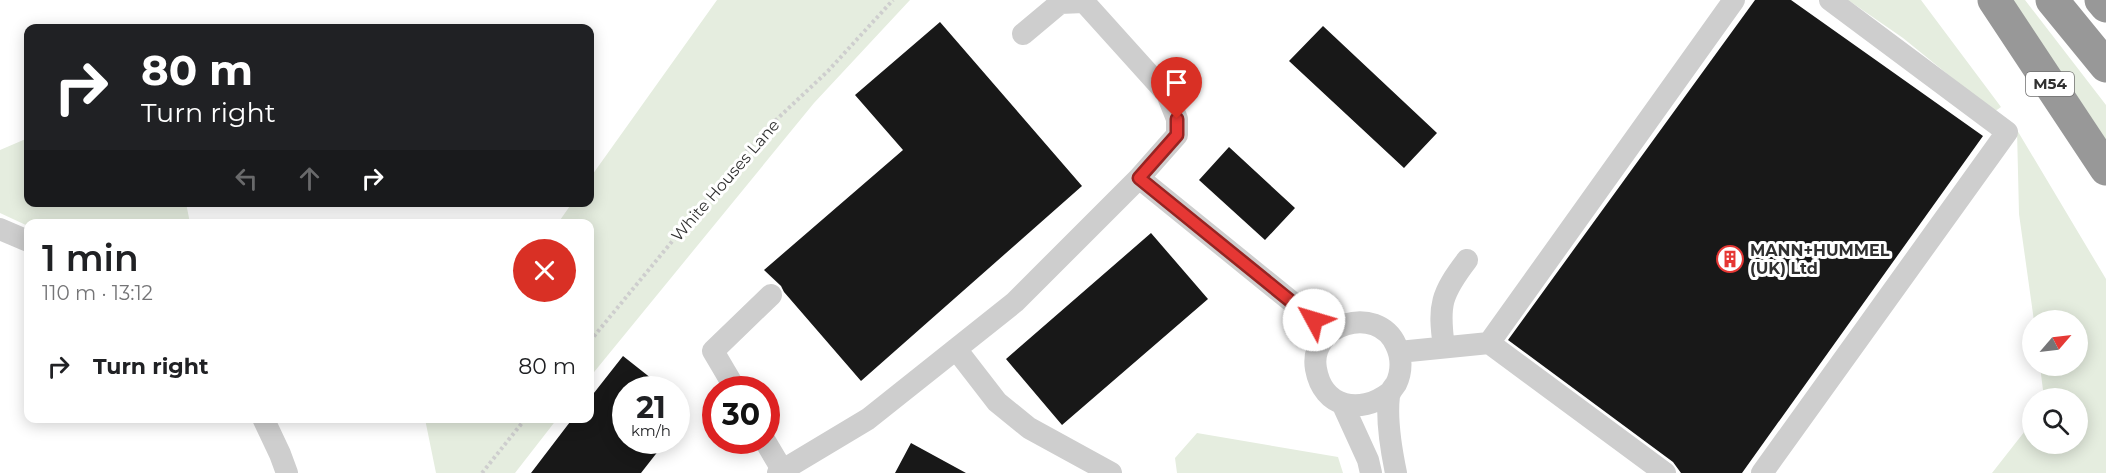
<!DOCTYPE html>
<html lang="en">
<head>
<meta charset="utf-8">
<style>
	:root { --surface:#fff; --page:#f6f6f6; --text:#202124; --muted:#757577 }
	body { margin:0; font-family:Montserrat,sans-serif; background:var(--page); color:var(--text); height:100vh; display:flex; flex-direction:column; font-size:22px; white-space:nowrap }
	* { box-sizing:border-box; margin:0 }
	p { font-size:20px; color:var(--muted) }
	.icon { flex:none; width:33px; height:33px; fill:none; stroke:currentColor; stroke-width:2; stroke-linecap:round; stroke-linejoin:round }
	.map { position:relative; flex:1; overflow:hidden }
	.panel { position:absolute; left:24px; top:219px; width:570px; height:204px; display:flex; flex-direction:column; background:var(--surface); border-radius:12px; box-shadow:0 3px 15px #0003 }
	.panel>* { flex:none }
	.top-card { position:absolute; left:24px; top:24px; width:570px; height:183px; border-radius:12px; box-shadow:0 3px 15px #0003; background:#202124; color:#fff; overflow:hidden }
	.needle { width:39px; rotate:62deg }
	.fabs { position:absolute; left:2022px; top:310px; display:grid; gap:12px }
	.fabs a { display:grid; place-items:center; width:66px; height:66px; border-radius:50%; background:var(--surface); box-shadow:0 3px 15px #0003; font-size:30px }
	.speed { position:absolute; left:612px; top:376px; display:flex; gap:12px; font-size:30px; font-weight:700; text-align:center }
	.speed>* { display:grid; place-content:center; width:78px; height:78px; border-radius:50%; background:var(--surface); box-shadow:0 3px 15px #0003; line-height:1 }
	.speed small { font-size:15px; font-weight:400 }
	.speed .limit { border:9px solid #d22; background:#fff; color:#111 }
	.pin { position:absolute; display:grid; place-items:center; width:51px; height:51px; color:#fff; margin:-62px -26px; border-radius:50% 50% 50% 0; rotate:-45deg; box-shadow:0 0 6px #0007 }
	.pin .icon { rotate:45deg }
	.me { position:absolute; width:66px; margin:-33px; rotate:309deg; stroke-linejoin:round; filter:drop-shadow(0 0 4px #0008) }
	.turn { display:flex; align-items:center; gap:21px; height:126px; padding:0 18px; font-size:27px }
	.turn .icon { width:78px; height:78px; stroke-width:2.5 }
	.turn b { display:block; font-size:42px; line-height:51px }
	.lanes { display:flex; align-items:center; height:57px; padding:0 18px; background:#0003; justify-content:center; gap:30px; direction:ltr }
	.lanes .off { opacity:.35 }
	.round { display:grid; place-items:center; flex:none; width:63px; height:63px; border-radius:32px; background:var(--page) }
	.summary { display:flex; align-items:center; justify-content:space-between; height:102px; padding:0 18px }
	h1 { font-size:36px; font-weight:600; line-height:45px }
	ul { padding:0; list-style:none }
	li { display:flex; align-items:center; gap:18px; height:90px; padding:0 18px }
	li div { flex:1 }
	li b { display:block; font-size:22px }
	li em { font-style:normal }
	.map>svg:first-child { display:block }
	.green { fill:#e5eddf }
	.building { fill:#181818 }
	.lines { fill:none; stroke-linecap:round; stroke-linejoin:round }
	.path { stroke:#cecece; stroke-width:4; stroke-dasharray:3 3; stroke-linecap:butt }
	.minor { stroke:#cecece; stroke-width:22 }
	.highway { stroke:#989898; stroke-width:33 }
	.route-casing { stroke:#962422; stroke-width:15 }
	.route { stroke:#e63734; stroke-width:10 }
	.labels { text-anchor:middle; stroke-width:6; stroke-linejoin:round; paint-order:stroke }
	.shield { fill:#fff; stroke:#6f6f6f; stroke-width:1.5 }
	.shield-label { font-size:15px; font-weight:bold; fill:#313131 }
	.street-label { font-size:16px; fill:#313131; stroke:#fff }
	.poi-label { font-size:16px; font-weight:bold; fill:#313131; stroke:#fff; text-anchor:start }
</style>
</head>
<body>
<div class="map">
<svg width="2106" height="473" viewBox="0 0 2106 473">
	<rect width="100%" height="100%" fill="#fff"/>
	<path class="green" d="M717,0H910L814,103L590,377V224L558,223L572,203L590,202V178Z
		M1848,0H1921L2001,107L1994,112L1903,38Z
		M2013,0H2025L2106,105V140Z
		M2017,130L2106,279V473H1992L2032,422V444H2078V399H2040L2043,390L2040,366H2078V321H2034L2019,214Z
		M28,138V202L186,203L190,223L28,224V226L0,213V150Z
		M425,419V418L557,419L515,473H436Z
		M1197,433L1338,457L1343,473H1177L1175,458Z"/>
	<path class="building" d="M1755,0H1791L1983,136L1742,473H1681L1673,462L1508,340Z
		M940,22L1082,186L861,381L784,292L781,286L764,270L903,150L855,95Z
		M1323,26L1437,133L1404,168L1289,61Z
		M1229,147L1295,208L1265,240L1199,180Z
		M1151,233L1208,299L1062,425L1006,359Z
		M623,356L666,390H626V441H666L641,473H531L573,418H590V398Z
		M911,443L966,473H895Z"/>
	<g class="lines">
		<path class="path" d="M590,341L759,136L828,71L893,0
			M482,473L526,418"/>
		<path class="minor" d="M1139,178L1329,332
			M0,229L28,241
			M1489,343L1734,0
			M1444,347C1438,305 1441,294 1467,260
			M956,349L997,402L1029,428L1111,473
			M1399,352L1489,343L1665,473
			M736,390L713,351L771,295
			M1389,393C1360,415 1323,408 1316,369C1308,324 1377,303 1396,345C1402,357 1402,372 1396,384C1393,388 1390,391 1389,396C1386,421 1391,449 1396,473
			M1342,403L1368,460L1371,473
			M263,418L280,454L287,473
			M765,441L784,473
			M778,473L868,419L1015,302L1139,178L1177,135V119L1167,94L1084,2L1060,3L1023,34
			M1762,473L2007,132L1830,0"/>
		<path class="highway" d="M1994,0L2106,169
			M2052,0L2106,66
			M2101,0L2106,6"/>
	</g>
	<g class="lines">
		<defs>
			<path id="route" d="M1177,119V135L1139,178L1314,320"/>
		</defs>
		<use href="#route" class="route-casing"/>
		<use href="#route" class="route"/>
	</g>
	<defs>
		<symbol id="building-ring" viewBox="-11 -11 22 22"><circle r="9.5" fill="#fff" stroke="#e63734" stroke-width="1.5"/><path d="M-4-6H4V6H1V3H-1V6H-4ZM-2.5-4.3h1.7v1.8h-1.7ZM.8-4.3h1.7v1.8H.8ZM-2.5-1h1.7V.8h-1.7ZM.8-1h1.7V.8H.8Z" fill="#e63734"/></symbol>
	</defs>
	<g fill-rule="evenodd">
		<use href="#building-ring" x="1715" y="244" width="30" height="30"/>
	</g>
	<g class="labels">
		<rect class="shield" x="2026" y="72" width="48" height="24" rx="4.5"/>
		<g class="shield-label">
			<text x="2050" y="89">M54</text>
		</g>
		<g class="street-label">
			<text transform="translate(725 180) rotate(-49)" y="6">White Houses Lane</text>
		</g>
		<g class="poi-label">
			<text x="1750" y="256">MANN+HUMMEL<tspan x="1750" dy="18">(UK) Ltd</tspan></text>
		</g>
	</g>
</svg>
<div class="fabs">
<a><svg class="needle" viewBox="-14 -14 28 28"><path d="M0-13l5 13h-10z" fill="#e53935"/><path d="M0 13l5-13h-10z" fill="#757577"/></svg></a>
<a><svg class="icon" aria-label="search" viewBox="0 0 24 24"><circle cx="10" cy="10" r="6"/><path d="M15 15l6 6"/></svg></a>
</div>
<div class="speed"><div>21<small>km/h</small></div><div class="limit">30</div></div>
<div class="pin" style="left:1177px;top:119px;background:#d93025"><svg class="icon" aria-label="arrive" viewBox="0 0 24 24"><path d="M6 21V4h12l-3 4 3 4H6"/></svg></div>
<svg class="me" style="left:1314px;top:320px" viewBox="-20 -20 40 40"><circle r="19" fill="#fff"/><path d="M0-13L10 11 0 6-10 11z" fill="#e63734"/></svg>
<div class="top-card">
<div class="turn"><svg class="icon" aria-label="right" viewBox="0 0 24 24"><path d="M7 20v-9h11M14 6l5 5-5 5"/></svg><div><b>80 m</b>Turn right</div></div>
<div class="lanes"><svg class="icon off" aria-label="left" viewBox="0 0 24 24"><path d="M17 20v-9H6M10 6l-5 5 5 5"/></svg><svg class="icon off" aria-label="ahead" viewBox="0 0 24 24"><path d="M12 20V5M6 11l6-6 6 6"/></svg><svg class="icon" aria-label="right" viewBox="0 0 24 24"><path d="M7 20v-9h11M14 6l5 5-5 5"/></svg></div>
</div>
<section class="panel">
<div class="summary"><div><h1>1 min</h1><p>110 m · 13:12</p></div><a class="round" style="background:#d93025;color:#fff"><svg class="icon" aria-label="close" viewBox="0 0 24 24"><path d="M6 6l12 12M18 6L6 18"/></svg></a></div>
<ul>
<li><svg class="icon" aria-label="right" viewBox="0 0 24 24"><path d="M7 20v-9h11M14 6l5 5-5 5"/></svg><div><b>Turn right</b></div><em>80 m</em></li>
</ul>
</section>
</div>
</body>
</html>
